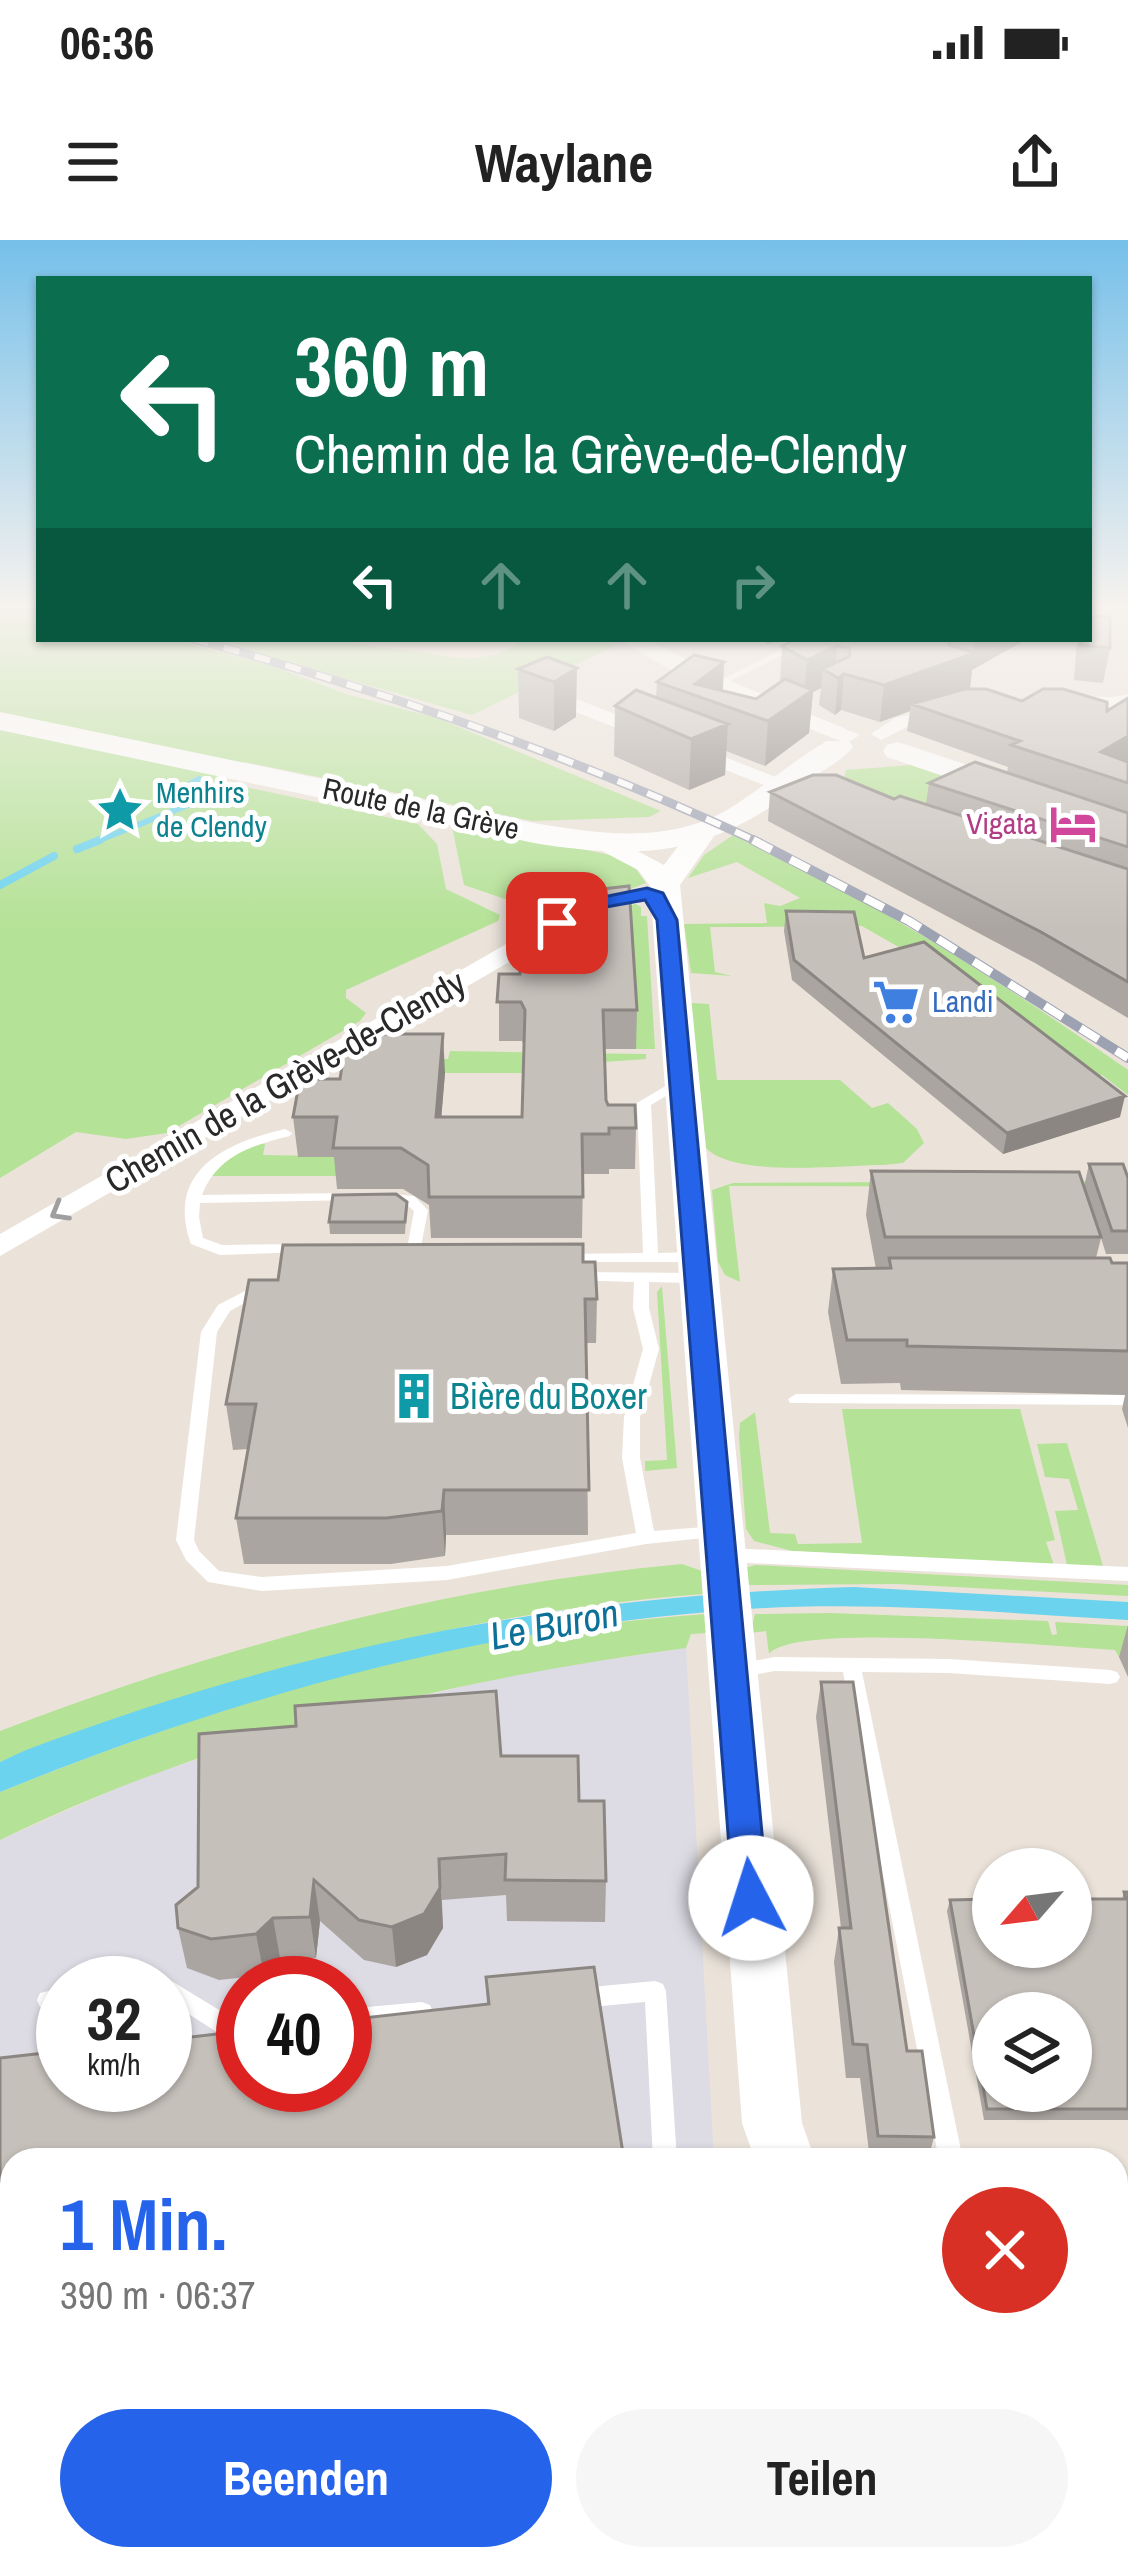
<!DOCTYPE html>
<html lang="de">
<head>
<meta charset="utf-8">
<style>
	:root { --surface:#fff; --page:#f6f6f6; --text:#222; --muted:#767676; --accent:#2563eb }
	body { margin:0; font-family:"Archivo Narrow",sans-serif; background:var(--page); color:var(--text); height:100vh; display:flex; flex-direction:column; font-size:45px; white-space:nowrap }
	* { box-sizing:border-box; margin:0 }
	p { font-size:39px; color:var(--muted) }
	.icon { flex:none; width:66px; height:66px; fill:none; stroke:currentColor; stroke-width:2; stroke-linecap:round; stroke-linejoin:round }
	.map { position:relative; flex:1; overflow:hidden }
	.drawer { position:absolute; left:0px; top:1908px; width:1128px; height:423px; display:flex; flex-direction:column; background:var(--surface); border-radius:36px 36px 0 0; box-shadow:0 3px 9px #0004 }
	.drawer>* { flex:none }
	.top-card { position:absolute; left:36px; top:36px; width:1056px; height:366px; border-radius:0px; box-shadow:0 3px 9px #0004; background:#0b6e4f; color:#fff; overflow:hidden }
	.needle { width:78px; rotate:242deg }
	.tools { position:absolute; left:972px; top:1608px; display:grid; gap:24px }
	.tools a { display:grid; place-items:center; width:120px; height:120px; border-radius:50%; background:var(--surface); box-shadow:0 3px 9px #0004; font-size:60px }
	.speed { position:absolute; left:36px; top:1716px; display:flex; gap:24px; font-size:60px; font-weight:700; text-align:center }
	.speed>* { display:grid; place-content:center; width:156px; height:156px; border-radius:50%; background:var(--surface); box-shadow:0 3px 9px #0004; line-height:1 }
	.speed small { font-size:30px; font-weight:400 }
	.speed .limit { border:18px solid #d22; background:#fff; color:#111 }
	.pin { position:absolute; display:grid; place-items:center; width:102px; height:102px; color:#fff; margin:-51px; border-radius:24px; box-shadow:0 6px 18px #0006 }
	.me { position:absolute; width:132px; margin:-66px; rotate:355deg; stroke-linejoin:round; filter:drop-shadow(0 0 9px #0008) }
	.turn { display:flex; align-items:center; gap:42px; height:252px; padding:0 60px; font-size:54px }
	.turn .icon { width:156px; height:156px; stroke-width:2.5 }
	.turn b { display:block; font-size:84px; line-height:102px }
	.lanes { display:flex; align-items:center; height:114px; padding:0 60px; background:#0003; justify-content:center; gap:60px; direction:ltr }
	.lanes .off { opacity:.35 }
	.round { display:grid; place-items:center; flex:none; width:126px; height:126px; border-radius:63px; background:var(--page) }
	.summary { display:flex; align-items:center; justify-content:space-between; height:204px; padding:0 60px }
	h1 { font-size:72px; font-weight:800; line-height:90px; color:var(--accent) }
	.primary-button { display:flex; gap:24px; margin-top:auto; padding:24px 60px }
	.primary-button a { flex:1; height:138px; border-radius:72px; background:var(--accent); color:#fff; font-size:48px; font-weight:800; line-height:138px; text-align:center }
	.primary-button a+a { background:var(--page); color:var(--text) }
	.status { display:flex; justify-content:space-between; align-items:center; height:84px; padding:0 60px; background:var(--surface); direction:ltr }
	.status svg { height:33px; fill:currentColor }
	header { display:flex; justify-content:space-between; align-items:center; height:156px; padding:0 60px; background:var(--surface); font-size:54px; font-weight:800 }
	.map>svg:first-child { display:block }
	.industrial { fill:#dddbe3; fill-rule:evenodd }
	.education { fill:#ede0c9 }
	.green { fill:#b4e296 }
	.water { fill:#6cd3ee }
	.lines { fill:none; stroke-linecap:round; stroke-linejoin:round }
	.stream-far1 { stroke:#6cd3ee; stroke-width:6 }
	.stream { stroke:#6cd3ee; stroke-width:8 }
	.service { fill:#fff; fill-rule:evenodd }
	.minor { fill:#fff; fill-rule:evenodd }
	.tertiary { fill:#fff; fill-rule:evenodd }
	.secondary { fill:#fff; fill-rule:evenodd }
	.rail-far1-casing { stroke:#9da2b3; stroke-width:9 }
	.rail-casing { stroke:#9da2b3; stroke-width:10 }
	.rail-far1 { stroke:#fff; stroke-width:6; stroke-dasharray:16; stroke-linecap:butt }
	.rail { stroke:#fff; stroke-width:8; stroke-dasharray:21; stroke-linecap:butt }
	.wall { fill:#aaa5a0 }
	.shaded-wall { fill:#8b8682 }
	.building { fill:#c6c0ba; stroke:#8b8682; stroke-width:3; fill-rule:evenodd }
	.oneway { stroke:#9f9f9f }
	.route { fill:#2563eb; stroke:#184099; stroke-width:3 }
	.labels { text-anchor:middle; stroke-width:10; stroke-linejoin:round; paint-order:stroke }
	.far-culture-label { font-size:30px; fill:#0d838f; stroke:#fff; text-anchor:start }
	.far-street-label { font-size:30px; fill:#292929; stroke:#fff }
	.far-hotel-label { font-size:30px; fill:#b23c85; stroke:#fff; text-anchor:end }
	.far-shop-label { font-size:30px; fill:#366cbe; stroke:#fff; text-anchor:start }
	.street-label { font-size:36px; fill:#292929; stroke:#fff }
	.culture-label { font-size:36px; fill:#0d838f; stroke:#fff; text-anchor:start }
	.water-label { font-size:39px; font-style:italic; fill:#0d7098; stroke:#fff }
</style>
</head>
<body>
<div class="status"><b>06:36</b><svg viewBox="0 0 49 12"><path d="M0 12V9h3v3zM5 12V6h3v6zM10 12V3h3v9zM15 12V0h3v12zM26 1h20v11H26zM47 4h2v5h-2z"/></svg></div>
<header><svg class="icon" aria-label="menu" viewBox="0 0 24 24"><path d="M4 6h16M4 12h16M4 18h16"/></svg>Waylane<svg class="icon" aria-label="share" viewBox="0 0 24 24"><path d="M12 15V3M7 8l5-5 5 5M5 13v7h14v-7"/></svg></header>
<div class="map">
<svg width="1128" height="2330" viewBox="0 0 1128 2330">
	<rect width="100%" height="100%" fill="#ebe3da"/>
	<path class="industrial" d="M686,1408L714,1920H12V2164L0,2166V1600L145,1536L332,1477L530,1431ZM63,1743H165V1845H63ZM243,1743H345V1845H243Z"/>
	<path class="education" d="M312,399H526L498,414L469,419Z"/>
	<path class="green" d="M0,363L39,368V399H169L273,426L346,454L437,478L661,571L649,577L533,581L245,522L222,542L418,584L437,604L446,649L500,675L498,681L346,750V758L366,773L360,781L167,893L126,899L76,892L0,938Z
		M207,399L330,400L469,419L498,414L526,399H603L614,406L472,475Z
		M912,525L981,546L925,579L844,540L846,530Z
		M451,582L615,616L631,622L646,643L558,677L464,645Z
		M736,593C874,662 998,739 1128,830V855L1102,835L1090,837L923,721L862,686L710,687L715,732L732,736L691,733L684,684L767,683L764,663L780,666L800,658L737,622L688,638L704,615Z
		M634,663L641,667V676H647L655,809H636L628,687L589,679Z
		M691,763L709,764L717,840H840L872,868L888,863L917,889L924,903L903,923L883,925C840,925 735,938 706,908Z
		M450,811L646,814V819L590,823L584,833H403L405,818L448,819Z
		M252,904H265L263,915L438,918L421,936H212L213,929Z
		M1128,941L1117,947L729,946L740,1042L725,1035L718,1022L712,950L733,943Z
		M662,1046L677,1228L645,1231V1221L667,1220L657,1052Z
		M842,1169H1020L1055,1300L1046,1302L1054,1325L792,1311L754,1301L746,1289L739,1197L740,1183L755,1172L770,1293L795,1294L798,1304L862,1303Z
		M1067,1203L1103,1326L1067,1325L1055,1271L1078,1270L1069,1239L1045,1237L1037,1204Z
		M682,1324L702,1331L704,1354C518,1368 342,1408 165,1465C110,1483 53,1498 0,1522V1491C222,1406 444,1346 682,1324Z
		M756,1325L1128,1345V1356L897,1344L744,1345V1328Z
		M830,1373L1048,1381L1052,1395L1057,1394L1055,1382L1128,1386V1416L1119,1417L1115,1410C1058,1407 793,1381 769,1414L766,1391L750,1393L755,1374Z
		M706,1374L708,1393L691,1394L686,1408C450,1440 215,1495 0,1600V1552C227,1460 460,1391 706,1374Z"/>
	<path class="water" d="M854,1347L1128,1362V1380C1002,1373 873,1361 747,1369C487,1386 240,1455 0,1552V1522L26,1510C302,1406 559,1356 854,1347Z"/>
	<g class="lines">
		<path class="stream-far1" d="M92,603L193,563L196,550L190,544L199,539"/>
		<path class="stream" d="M77,609L100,600
			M0,645L54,616"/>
		<path class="service" d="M803,399H815L720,446L712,444Z
			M679,838L686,842L684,845L651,865L658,1013L694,1012L702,1017L694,1022H560L557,1019L565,1014L643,1013L637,863Z
			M285,889L292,893L290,896C252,905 217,916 202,955L350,953L355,954L357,957L355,960L200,963L199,977L203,998L222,1005L305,1004L313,1009L310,1012L220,1015L191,1004C165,931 225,903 285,889Z
			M382,953L414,956L428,970L420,1012L415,1014L407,1009L414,971L405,963L377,960L375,957Z
			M575,1032L696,1033L704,1038L696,1043L649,1042V1068L659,1109L640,1177V1218L654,1291L717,1286L723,1288L726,1292L723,1296L646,1304L447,1340L262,1351L208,1342L186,1320L176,1300L201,1092L218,1065L268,1039L276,1044L273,1047L230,1071L217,1092L194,1300L199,1311L219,1331L262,1337L447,1326L636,1293L622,1218L624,1177L643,1109L633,1068L634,1042L570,1040L567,1037L570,1034Z
			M796,1154L1128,1155V1165L790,1163L788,1159Z
			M728,1308L1128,1327V1341L728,1322L722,1320L719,1315L722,1310Z
			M774,1417L949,1419L1110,1430L1117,1432L1120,1437L1117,1442L1110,1444L949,1433L862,1432L963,1920H939L843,1432L774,1431L737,1438L730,1436L727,1431L730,1426Z
			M165,1737L234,1779L243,1778V1798L231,1799L223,1796L165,1759V1743H156Z
			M655,1741L663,1744L666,1751L677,1920H653L645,1762L580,1768L572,1765L569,1758L572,1751L580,1748Z
			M63,1748V1768L48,1770L40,1767L37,1760L40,1753Z
			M422,1762L430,1765L433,1772L430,1779L422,1782L345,1789V1769Z
			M1116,2288L1127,2292V2312L1117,2316Z
			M952,2319H1011L1004,2330H945Z"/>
		<path class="minor" d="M542,451H556L796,545L777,550L542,459Z
			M1128,454V468C1108,474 1070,474 1053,463C1073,450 1104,462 1128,454Z
			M952,464L962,470L959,474L909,486L881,500L871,494L895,478Z
			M647,647L664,652L679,680L675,685H659L646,661L589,676L0,1016V994L573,666Z
			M1128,2023V2073L1116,2075V2025Z
			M12,2153V2205L0,2207V2155Z"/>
		<path class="tertiary" d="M617,399H647L709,432L860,495L847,503L838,500L691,442Z
			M703,584L717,592L680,645L802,1883L815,1920H755L742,1883L650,646L638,630L585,602L599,593L609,596L664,625L693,586Z
			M774,2319H844L845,2330H775Z"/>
		<path class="secondary" d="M0,472L534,583C598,594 668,604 727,570C762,549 792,521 827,501H849L853,507C840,523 817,533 800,546C710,615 644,621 534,603L0,490Z
			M898,502L1128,578V599L887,517L883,511L887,505Z"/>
		<defs>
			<path id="rail-far1" d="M193,399C388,452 576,517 760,603"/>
			<path id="rail" d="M753,600L909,681L1128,818"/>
		</defs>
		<use href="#rail-far1" class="rail-far1-casing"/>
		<use href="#rail" class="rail-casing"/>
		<use href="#rail-far1" class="rail-far1"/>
		<use href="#rail" class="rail"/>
	</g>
	<path class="wall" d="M797,399H1027L972,430L970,449L1022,461L1107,471L1128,522V778L1035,723L768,581L770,552L894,559L926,564L929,543L1007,532L1008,527L907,491L910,471L880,482L841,470L835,475L819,465L821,448L813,452L809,493L765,526L726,511L725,535L689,550L614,516L615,466L656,458L657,442L724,422L723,451L756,459L780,442L782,406Z
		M1077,399H1089L1110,408L1103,443L1074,440Z
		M547,417L576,477L554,491L519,478L518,429Z
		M786,671L864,718L1120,877L1003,914L792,740L784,691Z
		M499,734L637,770L636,809H605L606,860L608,865L636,888L635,929H609V934H583L582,998H431L429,965L403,949H337L334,917H298L293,877L340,839L445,833L441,877H522L524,806L522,801H499Z
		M1089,924L1128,938V1014H1106L1101,998L1096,1018L1112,1023H1128V1188L1122,1169L1125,1155L901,1150L900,1143L841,1144L828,1072L833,1029H876L866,975L871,931L1084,947Z
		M407,962L405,994H330L329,982Z
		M583,1022L597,1059L596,1103H586L588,1295H446L445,1316L391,1324H244L236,1278L248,1209L233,1210L226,1164L278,1040Z
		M1128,1385V1437L1119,1417Z
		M821,1442L907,1811L934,1897L928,1920H870L860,1838H846L834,1722L839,1688H841L816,1477Z
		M501,1516L606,1641L605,1682L507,1681L506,1655L442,1660L443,1688L427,1715L396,1727L364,1720L320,1681L316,1718H280L264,1735L219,1740L187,1728L178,1688Z
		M1124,1652H1128V1880H984L947,1671L950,1660L1122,1659Z
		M486,1737L624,1920H12V2112L0,2114V1818L487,1764Z
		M1128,2142V2262L1116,2265V2144Z
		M442,2319H646L551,2330H442Z"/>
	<path class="shaded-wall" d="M766,399H789L766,404Z
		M974,399H1027L972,430L970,449L911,464L910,471L880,482L884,445L972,414Z
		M837,406L835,436L823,429L821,448L813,452L809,493L765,526L768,481L804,456L807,420Z
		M724,422L722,465L695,444Z
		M577,428L576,477L554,491V442Z
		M844,434L841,470L835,475L838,438Z
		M728,484L725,535L689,550L691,499Z
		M1128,496V521L1101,512Z
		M443,794L445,833L438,918L436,877Z
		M1125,856L1120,877L1003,914L1007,893Z
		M444,1250L446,1295L445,1316L442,1271Z
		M439,1619L443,1688L427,1715L396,1727L392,1687Z
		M314,1640L320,1681L316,1718L310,1677Z
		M273,1678L280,1718L264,1735L256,1694Z
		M350,2319H358L357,2330H350Z"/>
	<path class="building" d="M1089,376L1110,377V408L1080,405V399H1089Z
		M797,399H950L949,405L975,413L884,445L844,434L838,438L823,429L850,416L849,408L837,406L807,420L782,406Z
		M694,415L724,422L695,444L756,459L785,439L813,450L768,481L657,442Z
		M547,417L577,428L554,442L518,429Z
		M965,449H986L1022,461L1043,449H1063L1107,462V471L1128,458V496L1101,512L1128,522V543L1011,505L1020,501L911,464Z
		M636,450L728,484L691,499L615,466Z
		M975,522L1128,573V607L929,543Z
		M813,535H836L894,559L900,556L1128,629V742L1041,692L770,552Z
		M629,646L637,770H603L606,860L608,865H635L636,888H609V894H582L583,957H429L428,925L401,908H333L337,877H293L300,839H340L347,794H443L436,877H522L525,770L521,762H497L499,734H520L521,682L576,681L575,652Z
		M786,671L854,672L864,718L924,702L1125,856L1007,893L794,720Z
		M1089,924H1123L1128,938V991H1112Z
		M871,931L1079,932L1101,997H885Z
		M396,954L407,962L405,982H329L333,955Z
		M583,1004V1022H595L597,1059H585L589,1250H444L442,1271L387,1278H236L256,1164H226L249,1040H278L283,1005Z
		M889,1018H1110L1112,1023H1128V1111L907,1106V1100H847L833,1029L891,1028Z
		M821,1442H853L907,1811H922L934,1897L878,1896L867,1805L853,1804L839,1688H851Z
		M496,1451L501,1516H578L579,1561H604L606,1641L505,1640L506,1614L439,1619L440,1648L424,1674L392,1687L359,1680L314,1640L310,1677L273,1678L256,1694L211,1699L178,1688L176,1665L198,1647L199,1494L296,1486L295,1466Z
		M1124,1652H1128V1869H987L950,1660L993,1659V1707H1071V1659H1126ZM993,1773H1071V1851H993Z
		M594,1727L624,1920H12V2071L0,2072V1818L63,1811V1845H165V1800L243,1791V1845H345V1780L489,1764L486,1737Z
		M1128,2142V2237L1116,2239V2144Z
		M99,2319H350V2329L98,2330Z
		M442,2319H512V2330H442Z"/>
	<defs><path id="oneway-chevron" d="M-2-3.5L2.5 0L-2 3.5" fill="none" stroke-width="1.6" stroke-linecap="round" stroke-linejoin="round" transform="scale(3)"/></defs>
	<use class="oneway" href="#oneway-chevron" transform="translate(59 972) rotate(150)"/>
	<linearGradient id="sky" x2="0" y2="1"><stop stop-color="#76c0ea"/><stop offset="0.53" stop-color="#f6f2ee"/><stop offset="1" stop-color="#f6f2ee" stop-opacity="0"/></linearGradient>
	<rect width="1128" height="690" fill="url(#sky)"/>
	<path class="route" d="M647,648L663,653L677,680L768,1658L763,1668L751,1673L739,1668L733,1658L657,680L645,660L606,667L557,689L547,683L594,659Z"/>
	<defs>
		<symbol id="sight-bare" viewBox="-9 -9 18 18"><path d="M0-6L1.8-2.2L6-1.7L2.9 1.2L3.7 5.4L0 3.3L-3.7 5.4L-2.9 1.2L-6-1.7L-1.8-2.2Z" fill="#0f9aa8" stroke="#fff" stroke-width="2.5" paint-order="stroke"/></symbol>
		<symbol id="hotel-bare" viewBox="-9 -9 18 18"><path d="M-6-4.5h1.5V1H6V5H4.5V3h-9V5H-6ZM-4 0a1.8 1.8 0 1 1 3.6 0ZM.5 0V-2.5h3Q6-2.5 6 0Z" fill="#d1479c" stroke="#fff" stroke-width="2.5" paint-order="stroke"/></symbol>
		<symbol id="supermarket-bare" viewBox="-9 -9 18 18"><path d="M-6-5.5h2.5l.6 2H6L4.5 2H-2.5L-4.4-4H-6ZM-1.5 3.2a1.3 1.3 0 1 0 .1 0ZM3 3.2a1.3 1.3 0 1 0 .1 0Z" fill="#3f7fe0" stroke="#fff" stroke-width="2.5" paint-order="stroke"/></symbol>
		<symbol id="building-bare" viewBox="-9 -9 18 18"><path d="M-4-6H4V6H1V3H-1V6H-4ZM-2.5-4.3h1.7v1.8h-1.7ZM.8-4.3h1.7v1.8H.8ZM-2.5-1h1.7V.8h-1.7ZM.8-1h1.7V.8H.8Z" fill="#0f9aa8" stroke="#fff" stroke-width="2.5" paint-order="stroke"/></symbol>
	</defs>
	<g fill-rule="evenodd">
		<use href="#sight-bare" x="87" y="537" width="66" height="66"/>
		<use href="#hotel-bare" x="1040" y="551" width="66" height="66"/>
		<use href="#supermarket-bare" x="863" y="729" width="66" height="66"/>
		<use href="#building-bare" x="381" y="1123" width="66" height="66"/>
	</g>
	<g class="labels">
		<g class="far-culture-label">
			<text x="156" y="563">Menhirs<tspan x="156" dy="34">de Clendy</tspan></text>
		</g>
		<g class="far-street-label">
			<text transform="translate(421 569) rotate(12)" y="10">Route de la Grève</text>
		</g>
		<g class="far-hotel-label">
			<text x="1037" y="594">Vigata</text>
		</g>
		<g class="far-shop-label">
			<text x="932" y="772">Landi</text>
		</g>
		<g class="street-label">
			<text transform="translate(285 841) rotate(-30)" y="13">Chemin de la Grève-de-Clendy</text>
		</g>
		<g class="culture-label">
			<text x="450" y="1169">Bière du Boxer</text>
		</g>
		<g class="water-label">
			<text transform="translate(554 1384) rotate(-11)" y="14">Le Buron</text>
		</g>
	</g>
</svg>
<div class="tools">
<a><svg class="needle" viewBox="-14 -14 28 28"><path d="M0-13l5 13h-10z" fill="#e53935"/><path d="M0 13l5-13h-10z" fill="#767676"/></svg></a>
<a><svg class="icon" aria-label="layers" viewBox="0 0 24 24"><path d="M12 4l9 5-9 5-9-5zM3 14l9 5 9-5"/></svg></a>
</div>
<div class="speed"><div>32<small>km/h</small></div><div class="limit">40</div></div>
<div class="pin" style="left:557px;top:683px;background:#d93025"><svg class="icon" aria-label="arrive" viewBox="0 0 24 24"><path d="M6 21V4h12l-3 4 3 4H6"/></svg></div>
<svg class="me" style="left:751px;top:1658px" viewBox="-20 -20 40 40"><circle r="19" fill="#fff"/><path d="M0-13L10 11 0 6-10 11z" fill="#2563eb"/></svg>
<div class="top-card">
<div class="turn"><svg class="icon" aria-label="left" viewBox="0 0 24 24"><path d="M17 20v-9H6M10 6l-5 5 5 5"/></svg><div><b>360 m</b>Chemin de la Grève-de-Clendy</div></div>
<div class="lanes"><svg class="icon" aria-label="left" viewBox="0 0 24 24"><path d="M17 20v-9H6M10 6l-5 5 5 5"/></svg><svg class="icon off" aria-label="ahead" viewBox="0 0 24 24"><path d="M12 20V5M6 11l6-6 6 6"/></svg><svg class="icon off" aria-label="ahead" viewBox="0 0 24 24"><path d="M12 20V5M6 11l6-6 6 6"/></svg><svg class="icon off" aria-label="right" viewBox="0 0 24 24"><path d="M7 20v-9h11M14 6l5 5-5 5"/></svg></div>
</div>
<section class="drawer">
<div class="summary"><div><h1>1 Min.</h1><p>390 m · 06:37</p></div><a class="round" style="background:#d93025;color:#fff"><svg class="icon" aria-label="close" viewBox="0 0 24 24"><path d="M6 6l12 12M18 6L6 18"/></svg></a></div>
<div class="primary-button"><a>Beenden</a><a>Teilen</a></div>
</section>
</div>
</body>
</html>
